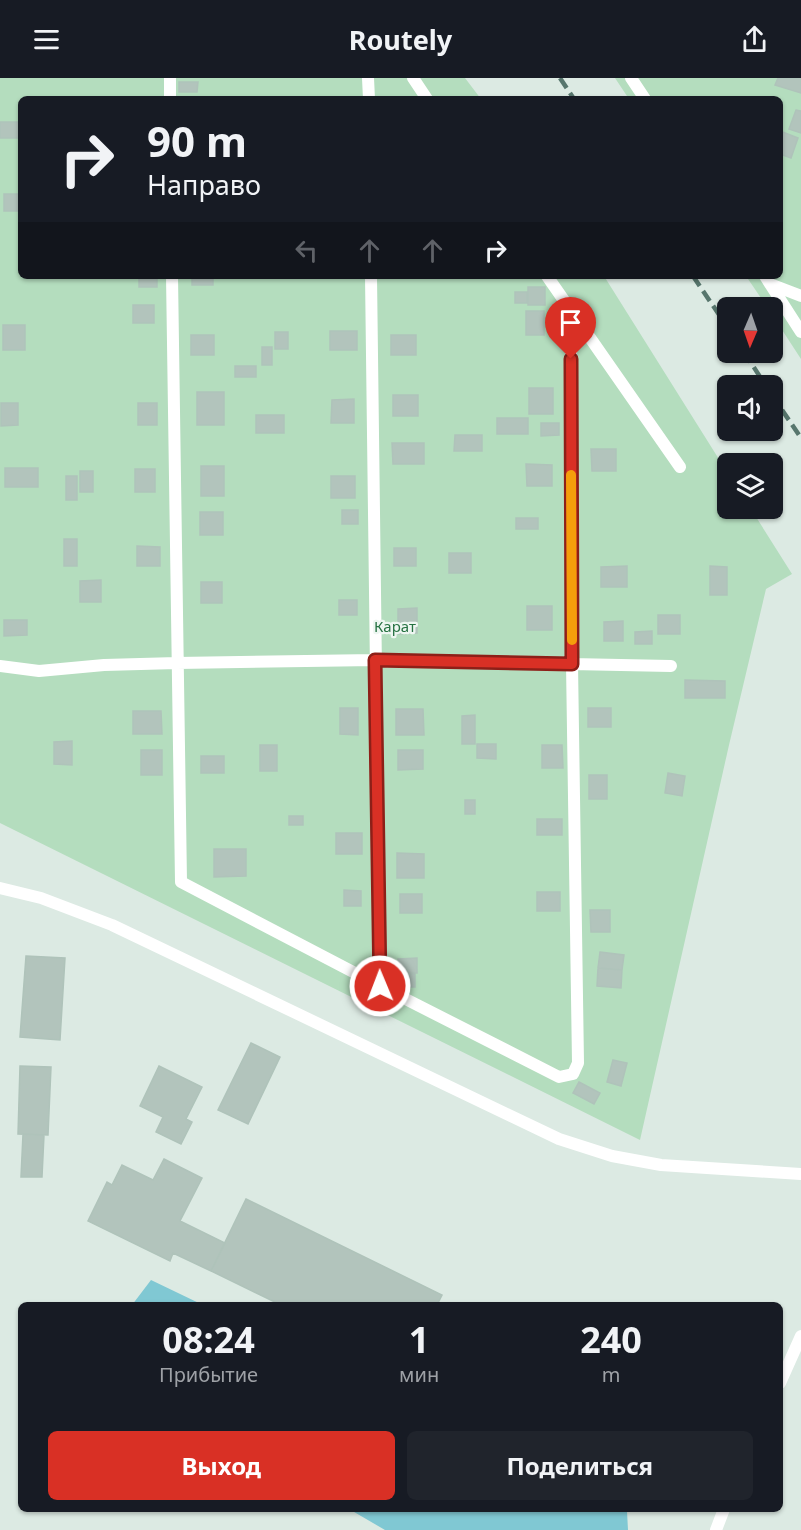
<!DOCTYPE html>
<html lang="ru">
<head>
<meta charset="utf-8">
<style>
	:root { --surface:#171b24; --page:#20242c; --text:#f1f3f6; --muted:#9ea1a6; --accent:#d93025 }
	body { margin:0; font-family:"Noto Sans",sans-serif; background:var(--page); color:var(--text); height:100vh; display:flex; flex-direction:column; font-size:22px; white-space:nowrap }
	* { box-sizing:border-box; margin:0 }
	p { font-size:20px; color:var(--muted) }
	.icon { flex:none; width:33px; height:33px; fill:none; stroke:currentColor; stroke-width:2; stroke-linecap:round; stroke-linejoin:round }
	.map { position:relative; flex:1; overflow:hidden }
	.panel { position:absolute; left:18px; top:1224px; width:765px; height:210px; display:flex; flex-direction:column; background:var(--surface); border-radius:9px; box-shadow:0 2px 4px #0004 }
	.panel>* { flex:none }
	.hud { position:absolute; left:18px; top:18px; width:765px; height:183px; border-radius:9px; box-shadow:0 2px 4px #0004; background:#171b24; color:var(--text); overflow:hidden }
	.needle { width:39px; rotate:182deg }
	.buttons { position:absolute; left:717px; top:219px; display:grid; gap:12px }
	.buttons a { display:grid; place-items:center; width:66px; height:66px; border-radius:9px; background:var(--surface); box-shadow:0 2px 4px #0004; font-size:30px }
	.pin { position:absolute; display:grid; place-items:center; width:51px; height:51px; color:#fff; margin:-62px -26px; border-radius:50% 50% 50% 0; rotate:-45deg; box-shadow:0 0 6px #0007 }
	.pin .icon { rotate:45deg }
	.me { position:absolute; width:66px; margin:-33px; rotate:359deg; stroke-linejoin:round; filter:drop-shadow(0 0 4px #0008) }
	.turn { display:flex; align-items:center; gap:21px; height:126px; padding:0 30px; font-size:27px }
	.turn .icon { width:78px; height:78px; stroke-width:2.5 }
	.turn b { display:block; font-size:42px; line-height:51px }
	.lanes { display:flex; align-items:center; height:57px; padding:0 30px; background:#0003; justify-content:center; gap:30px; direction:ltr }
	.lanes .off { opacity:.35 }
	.eta { display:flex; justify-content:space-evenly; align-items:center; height:102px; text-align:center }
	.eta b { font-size:36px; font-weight:700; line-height:42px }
	.button { display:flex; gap:12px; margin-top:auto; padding:12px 30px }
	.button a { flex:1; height:69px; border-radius:9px; background:var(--accent); color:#fff; font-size:24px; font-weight:700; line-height:69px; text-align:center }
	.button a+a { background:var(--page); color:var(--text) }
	header { display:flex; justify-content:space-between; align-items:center; height:78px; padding:0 30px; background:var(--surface); font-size:27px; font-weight:700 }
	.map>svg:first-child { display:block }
	.green { fill:#b4ddbe }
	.water { fill:#80c8d3 }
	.building { fill:#b2c4bc; stroke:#afc3ba; stroke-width:1.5 }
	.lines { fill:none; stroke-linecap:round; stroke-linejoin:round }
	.service { stroke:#fff; stroke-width:12 }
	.rail { stroke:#57766d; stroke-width:4.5; stroke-dasharray:12 6; stroke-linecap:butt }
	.route-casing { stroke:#8d1f18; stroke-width:15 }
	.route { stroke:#d93025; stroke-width:10 }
	.slow { stroke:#f59e0b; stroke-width:10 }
	.labels { text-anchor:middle; stroke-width:4.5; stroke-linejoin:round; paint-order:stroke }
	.park-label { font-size:15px; fill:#267242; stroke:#edf6f1 }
</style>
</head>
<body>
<header><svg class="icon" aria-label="menu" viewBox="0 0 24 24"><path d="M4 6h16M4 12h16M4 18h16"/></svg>Routely<svg class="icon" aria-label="share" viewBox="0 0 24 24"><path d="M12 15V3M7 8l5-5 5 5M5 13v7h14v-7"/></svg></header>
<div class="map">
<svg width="801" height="1452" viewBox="0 0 801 1452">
	<rect width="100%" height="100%" fill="#dceae3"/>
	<path class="green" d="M0,0H465L481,21H21V198H604L727,394L728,430L751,431L792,496L766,511L729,667L640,1062L0,745Z
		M615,0H801V281L773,238L772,230L767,229L746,198H780V21H629Z"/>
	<path class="water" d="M151,1202L203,1227H132Z
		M349,1431H623L627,1433L628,1452H385Z"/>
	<path class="building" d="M778,0H801V15L775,7Z
		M179,4H198L197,14H179Z
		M796,32L801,33V55L789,51Z
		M0,44H20V60H0Z
		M780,53L798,60L791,80L780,76Z
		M4,116H21V133H4Z
		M139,198H157V209H139Z
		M192,198H213V207H192Z
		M528,209H545V227H528Z
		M515,214H527V225H515Z
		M133,227H154V245H133Z
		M526,233H544V257H526Z
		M3,247H25V272H3Z
		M330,253H357V272H330Z
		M275,254H288V271H275Z
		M191,257H214V277H191Z
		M391,257H416V277H391Z
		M262,269H272V287H262Z
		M235,288H256V299H235Z
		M529,310H553V336H529Z
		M197,314H224V347H197Z
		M393,317H418V338H393Z
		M354,321V345H331L332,322Z
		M1,325H18V347L1,348Z
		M138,325H157V347H138Z
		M256,337H284V355H256Z
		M497,340H528V356H497Z
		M541,345H559V357L541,358Z
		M455,357H482V373H454Z
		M392,365H424V386H393Z
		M591,371H616V393H592Z
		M526,386L552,387V408H527Z
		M201,388H224V418H201Z
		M5,390H38V409H5Z
		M135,391H155V414H135Z
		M80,393H93V414H80Z
		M66,398H77V422H66Z
		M331,398H355V420H331Z
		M342,432H358V446H342Z
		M200,434H223V457H200Z
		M516,440H538V451H516Z
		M64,461H77V488H64Z
		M137,468L160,469V488H137Z
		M394,470H416V488H394Z
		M449,475H471V495H449Z
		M627,488V509H601V489Z
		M710,488L727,489V517H710Z
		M101,502V524H80V503Z
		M201,504H222V525H201Z
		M339,522H357V537H339Z
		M527,528H552V552H527Z
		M417,530V555L398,556V531Z
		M658,537H680V556H658Z
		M4,542H27V557L4,558Z
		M623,543V563H604V544Z
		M652,553V566H635V554Z
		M685,602L725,603V620H685Z
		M340,630H358V657L340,656Z
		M588,630H611V649H588Z
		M396,631H423L424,657H396Z
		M133,633H161L162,656H133Z
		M475,637V666H462V638Z
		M72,663V687L54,686V664Z
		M477,666H496V681L477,680Z
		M260,667H277V693H260Z
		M542,667H562L563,690H542Z
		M141,672H162V697H141Z
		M398,672H423V691L398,692Z
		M201,678H224V695H201Z
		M668,695L685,698L682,718L665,715Z
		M589,697H607V721H589Z
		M465,722H475V736H465Z
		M289,738H303V747H289Z
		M537,741H562V757H537Z
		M336,755H362V776H336Z
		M214,771H246V798L214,799Z
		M397,775L424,776V800H397Z
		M344,812L361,813V828H344Z
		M537,814H560V833H537Z
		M400,816H422V835H400Z
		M590,832H610V854H591Z
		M600,874L624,877L622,892L598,890Z
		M26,878L65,880L60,962L20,959Z
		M417,880V895L398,894V881Z
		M598,890L622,892L621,910L597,908Z
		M396,896H415V909H396Z
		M251,965L280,979L248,1046L218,1032Z
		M613,982L627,985L621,1008L607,1004Z
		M20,988L51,989L48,1057L18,1056Z
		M159,988L202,1009L186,1041L192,1044L181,1066L156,1054L163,1039L140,1028Z
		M579,1004L600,1015L594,1026L573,1015Z
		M23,1056L44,1057L42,1099H21Z
		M164,1081L202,1100L180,1143L225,1165L211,1193L173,1175L170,1183L88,1143L107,1104L112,1107L122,1087L153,1102Z
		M246,1121L442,1217L437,1227H281L211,1193Z"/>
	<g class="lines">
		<path class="service" d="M170,0V21
			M368,0L369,21
			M413,0L427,21
			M631,0L645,21
			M172,198L181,804L380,908L559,999L573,996L578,985L572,586L571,234
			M371,198L380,908
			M547,198L680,389
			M765,198L801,254
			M770,206L801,218
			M0,588L39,593L104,587L177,585L375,582L671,588
			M0,810L41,820L112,847L559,1061L612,1078L661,1087L801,1096
			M780,1305L801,1258
			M716,1452L724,1431"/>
		<path class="rail" d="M560,0L574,21
			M693,198L728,250
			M744,274L766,308
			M772,317L801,360"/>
	</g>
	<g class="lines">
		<defs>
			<path id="route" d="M380,908L375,582L572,586L571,281"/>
		</defs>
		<use href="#route" class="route-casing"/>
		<use href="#route" class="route"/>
		<path class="slow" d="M571,397L572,562"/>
	</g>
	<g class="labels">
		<g class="park-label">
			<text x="395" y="554">Карат</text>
		</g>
	</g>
</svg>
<div class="buttons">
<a><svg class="needle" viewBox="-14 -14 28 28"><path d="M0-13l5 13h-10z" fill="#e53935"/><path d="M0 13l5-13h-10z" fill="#9ea1a6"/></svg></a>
<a><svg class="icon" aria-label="sound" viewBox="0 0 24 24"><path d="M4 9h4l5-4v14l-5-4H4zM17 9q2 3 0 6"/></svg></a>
<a><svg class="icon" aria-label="layers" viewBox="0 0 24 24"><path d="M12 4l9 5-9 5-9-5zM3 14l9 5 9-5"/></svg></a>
</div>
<div class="pin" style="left:571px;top:281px;background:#d93025"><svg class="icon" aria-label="arrive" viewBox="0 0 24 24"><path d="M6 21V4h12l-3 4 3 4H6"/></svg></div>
<svg class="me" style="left:380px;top:908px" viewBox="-20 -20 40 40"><circle r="17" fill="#d93025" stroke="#fff" stroke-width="3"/><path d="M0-11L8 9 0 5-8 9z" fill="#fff"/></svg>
<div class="hud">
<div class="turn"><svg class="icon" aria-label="right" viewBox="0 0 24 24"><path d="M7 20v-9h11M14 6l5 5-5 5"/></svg><div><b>90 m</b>Направо</div></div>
<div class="lanes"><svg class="icon off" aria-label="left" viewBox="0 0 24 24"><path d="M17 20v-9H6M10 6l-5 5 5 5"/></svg><svg class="icon off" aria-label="ahead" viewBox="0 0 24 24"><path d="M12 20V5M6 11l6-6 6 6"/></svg><svg class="icon off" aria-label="ahead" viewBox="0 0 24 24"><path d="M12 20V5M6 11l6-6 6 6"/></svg><svg class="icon" aria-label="right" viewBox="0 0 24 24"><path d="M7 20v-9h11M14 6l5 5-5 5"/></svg></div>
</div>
<section class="panel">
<div class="eta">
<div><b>08:24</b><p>Прибытие</p></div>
<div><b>1</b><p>мин</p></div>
<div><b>240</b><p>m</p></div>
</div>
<div class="button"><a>Выход</a><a>Поделиться</a></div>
</section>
</div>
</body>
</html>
